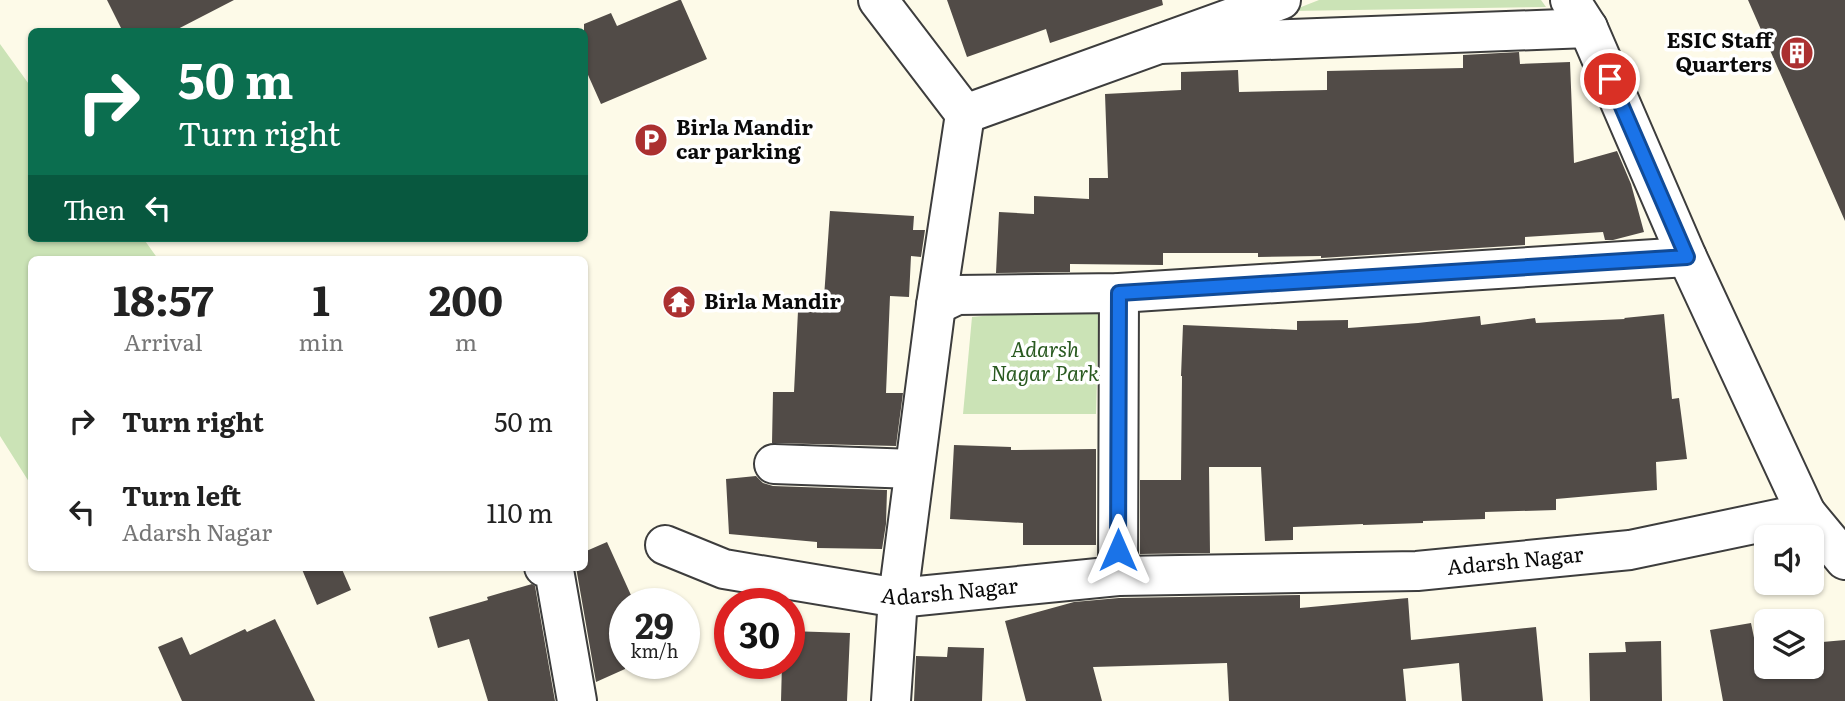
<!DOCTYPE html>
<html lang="en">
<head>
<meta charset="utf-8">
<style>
	:root { --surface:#fff; --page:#f6f6f6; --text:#222; --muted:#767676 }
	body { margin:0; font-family:Literata,serif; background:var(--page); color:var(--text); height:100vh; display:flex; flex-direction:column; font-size:26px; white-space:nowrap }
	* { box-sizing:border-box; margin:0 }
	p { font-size:23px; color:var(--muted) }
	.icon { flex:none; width:38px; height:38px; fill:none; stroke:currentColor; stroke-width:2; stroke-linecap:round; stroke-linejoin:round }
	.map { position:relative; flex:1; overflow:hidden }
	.details { position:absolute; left:28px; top:256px; width:560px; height:315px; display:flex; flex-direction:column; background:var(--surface); border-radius:10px; box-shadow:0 2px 5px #0004 }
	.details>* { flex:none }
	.hud { position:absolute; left:28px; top:28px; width:560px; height:214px; border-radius:10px; box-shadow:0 2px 5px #0004; background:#0b6e4f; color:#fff; overflow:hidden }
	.tools { position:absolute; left:1754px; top:525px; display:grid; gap:14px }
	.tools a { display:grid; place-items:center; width:70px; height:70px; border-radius:10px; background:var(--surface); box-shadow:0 2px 5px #0004; font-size:35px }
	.speed { position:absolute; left:609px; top:588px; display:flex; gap:14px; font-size:35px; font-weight:700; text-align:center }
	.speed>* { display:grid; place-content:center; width:91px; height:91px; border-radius:50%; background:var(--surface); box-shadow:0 2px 5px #0004; line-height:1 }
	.speed small { font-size:18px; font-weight:400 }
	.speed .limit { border:10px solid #d22; background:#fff; color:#111 }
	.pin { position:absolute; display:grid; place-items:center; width:60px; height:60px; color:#fff; margin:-30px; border:4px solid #fff; border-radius:50%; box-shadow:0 2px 7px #0007 }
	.me { position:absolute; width:77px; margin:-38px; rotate:0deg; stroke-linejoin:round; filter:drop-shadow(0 0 5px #0008) }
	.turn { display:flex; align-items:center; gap:24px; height:147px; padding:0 35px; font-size:32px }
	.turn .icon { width:91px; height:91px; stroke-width:2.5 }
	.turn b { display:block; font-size:49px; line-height:60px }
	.then { display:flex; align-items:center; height:66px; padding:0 35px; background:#0003; gap:14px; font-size:26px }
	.eta { display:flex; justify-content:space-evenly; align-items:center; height:119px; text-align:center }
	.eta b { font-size:42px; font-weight:700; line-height:49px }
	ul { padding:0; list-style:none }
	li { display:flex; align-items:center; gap:21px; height:91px; padding:0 35px }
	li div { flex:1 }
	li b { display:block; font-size:26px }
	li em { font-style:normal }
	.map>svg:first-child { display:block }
	.green { fill:#cbe3b6 }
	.building { fill:#514b47 }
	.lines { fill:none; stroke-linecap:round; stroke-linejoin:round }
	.minor-casing { stroke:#3d3d3d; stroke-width:42 }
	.minor { stroke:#fff; stroke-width:38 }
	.route-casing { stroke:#114b97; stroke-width:18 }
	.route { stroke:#1a73e8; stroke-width:12 }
	.labels { text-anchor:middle; stroke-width:7; stroke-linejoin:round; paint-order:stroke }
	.poi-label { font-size:21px; font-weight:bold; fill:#0a0a0a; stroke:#fff; text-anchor:start }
	.park-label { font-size:21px; font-style:italic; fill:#2a5a21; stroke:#fff }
	.street-label { font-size:21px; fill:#0a0a0a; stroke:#fff }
</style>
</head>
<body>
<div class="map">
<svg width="1845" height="701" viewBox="0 0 1845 701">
	<rect width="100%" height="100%" fill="#fdfae8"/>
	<path class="green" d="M1319,0H1541L1546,7L1291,11Z
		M0,44L31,87L32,238H143L158,259H32L31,485L0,436Z
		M1065,308L1099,309L1096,414H963L972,317Z"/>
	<path class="building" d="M107,0H234L172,32H123Z
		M679,0H681L707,59L601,104L584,66V24L611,13L617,26Z
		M947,0H1162L1163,5L1050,43L1046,29L967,57Z
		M1748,0H1845V221Z
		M1519,52L1520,64L1570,62L1574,163L1617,151L1631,184L1644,232L1613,240H1605L1603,232L1525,237V245L1321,258V256L1258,257V253H1163V265L1070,264V272L996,273L999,212L1034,214V196L1089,199V178H1108L1105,94L1181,90V72L1238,70L1239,92L1327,90V71L1463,68V55Z
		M830,211L914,216L913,230H925L921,257L911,256L909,297L890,296L886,393H903L896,446L772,443L773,392H794L798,311L823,312Z
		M1664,314L1672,399L1679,398L1687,459L1656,462L1657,490L1556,499V510L1485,512V519L1423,521V523L1363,525V524L1293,527V540L1265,541L1261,467H1209L1210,553L1140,554V480H1181L1182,376H1181L1183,325L1297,330V321L1348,320V328L1418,323L1480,316L1481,325L1535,318L1536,323L1625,319L1624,318Z
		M954,445L1011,447V450L1096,449V545H1023V523L950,519Z
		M756,476L763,483L773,486L887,490L886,524L882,549L817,548V542L729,534L726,479Z
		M607,542L635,604H625V669L596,682L576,567H584V552Z
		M301,567H341L351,590L317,605Z
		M532,584L535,586L555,701H488L469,639L438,648L429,617L488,600L487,597Z
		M1300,595V608L1408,598L1411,640L1536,627L1543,701H1462L1459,663L1403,669L1406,701H1229L1227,663L1093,667L1102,701H1026L1005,621L1074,602L1119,598Z
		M275,619L315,701H182L158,647L182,637L190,655L245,629L247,632Z
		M1751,623L1760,667H1811V643L1845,640V701H1723L1710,630Z
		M789,631L850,633L847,701H781L782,663H789Z
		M1661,641L1662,701H1590L1589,653L1626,652L1625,642Z
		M948,647L984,648L982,701H914L916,656L947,657Z"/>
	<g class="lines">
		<defs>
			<g id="minor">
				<path d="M878,0L965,114L936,305L898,598L891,701"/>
				<path d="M1160,44L1588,28"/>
				<path d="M965,114L1281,0"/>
				<path d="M936,305L957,295L1119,293L1687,257"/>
				<path d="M774,464L914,469"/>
				<path d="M1806,513L1845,560"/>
				<path id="s1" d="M665,545L724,569L898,598L1118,576L1417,571L1630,550L1806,513L1687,257L1588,28L1570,0"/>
				<path d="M544,567L554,570L577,701"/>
				<path d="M1118,576L1119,293"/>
			</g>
		</defs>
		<use href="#minor" class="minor-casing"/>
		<use href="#minor" class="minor"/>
	</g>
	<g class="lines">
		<defs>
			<path id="route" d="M1118,550L1119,293L1687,257L1610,79"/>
		</defs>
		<use href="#route" class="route-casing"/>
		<use href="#route" class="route"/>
	</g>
	<defs>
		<symbol id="building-disc" viewBox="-11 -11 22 22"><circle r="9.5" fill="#ab3030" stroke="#fff"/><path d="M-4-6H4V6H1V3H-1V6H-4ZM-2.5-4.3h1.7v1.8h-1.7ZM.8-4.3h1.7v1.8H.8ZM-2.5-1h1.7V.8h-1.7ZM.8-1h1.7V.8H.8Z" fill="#fff"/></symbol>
		<symbol id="parking-disc" viewBox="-11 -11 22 22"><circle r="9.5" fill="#ab3030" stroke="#fff"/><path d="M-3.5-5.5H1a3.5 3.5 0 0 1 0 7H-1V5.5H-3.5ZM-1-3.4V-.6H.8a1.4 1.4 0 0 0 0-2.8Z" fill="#fff"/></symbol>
		<symbol id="temple-disc" viewBox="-11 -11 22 22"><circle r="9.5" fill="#ab3030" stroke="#fff"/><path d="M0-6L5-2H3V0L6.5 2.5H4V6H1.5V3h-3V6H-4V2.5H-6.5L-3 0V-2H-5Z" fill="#fff"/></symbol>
	</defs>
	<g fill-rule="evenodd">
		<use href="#building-disc" x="1778" y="34" width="38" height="38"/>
		<use href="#parking-disc" x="632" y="121" width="38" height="38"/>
		<use href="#temple-disc" x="660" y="283" width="38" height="38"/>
	</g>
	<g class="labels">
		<g class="poi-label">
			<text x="1772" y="48" text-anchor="end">ESIC Staff<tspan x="1772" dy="24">Quarters</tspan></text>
			<text x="676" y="135">Birla Mandir<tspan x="676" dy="24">car parking</tspan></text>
			<text x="704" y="309">Birla Mandir</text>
		</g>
		<g class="park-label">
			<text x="1045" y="357">Adarsh<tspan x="1045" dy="24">Nagar Park</tspan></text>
		</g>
		<g class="street-label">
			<text dy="7" stroke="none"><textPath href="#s1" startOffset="859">Adarsh Nagar</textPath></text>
			<text dy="7" stroke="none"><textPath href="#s1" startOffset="292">Adarsh Nagar</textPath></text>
		</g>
	</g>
</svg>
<div class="tools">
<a><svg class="icon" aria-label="sound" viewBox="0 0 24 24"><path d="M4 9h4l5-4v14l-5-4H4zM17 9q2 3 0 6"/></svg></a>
<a><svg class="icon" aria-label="layers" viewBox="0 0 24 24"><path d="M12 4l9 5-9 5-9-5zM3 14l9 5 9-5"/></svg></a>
</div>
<div class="speed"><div>29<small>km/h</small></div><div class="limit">30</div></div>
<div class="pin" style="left:1610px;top:79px;background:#d93025"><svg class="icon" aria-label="arrive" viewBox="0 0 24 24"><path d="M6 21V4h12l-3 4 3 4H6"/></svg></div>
<svg class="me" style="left:1118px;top:550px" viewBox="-20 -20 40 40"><path d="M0-17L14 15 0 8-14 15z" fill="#1a73e8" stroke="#fff" stroke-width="4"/></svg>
<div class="hud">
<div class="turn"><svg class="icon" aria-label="right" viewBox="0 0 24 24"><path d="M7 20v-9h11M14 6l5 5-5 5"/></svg><div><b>50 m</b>Turn right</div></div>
<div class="then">Then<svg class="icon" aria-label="left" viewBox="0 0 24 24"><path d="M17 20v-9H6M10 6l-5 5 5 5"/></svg></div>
</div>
<section class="details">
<div class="eta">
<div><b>18:57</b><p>Arrival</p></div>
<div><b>1</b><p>min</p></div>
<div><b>200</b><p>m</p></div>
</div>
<ul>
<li><svg class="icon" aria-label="right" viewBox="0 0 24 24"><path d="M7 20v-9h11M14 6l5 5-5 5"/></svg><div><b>Turn right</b></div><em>50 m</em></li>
<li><svg class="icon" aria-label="left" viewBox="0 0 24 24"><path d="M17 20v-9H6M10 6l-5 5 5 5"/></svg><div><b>Turn left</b><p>Adarsh Nagar</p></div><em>110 m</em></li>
</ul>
</section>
</div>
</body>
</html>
